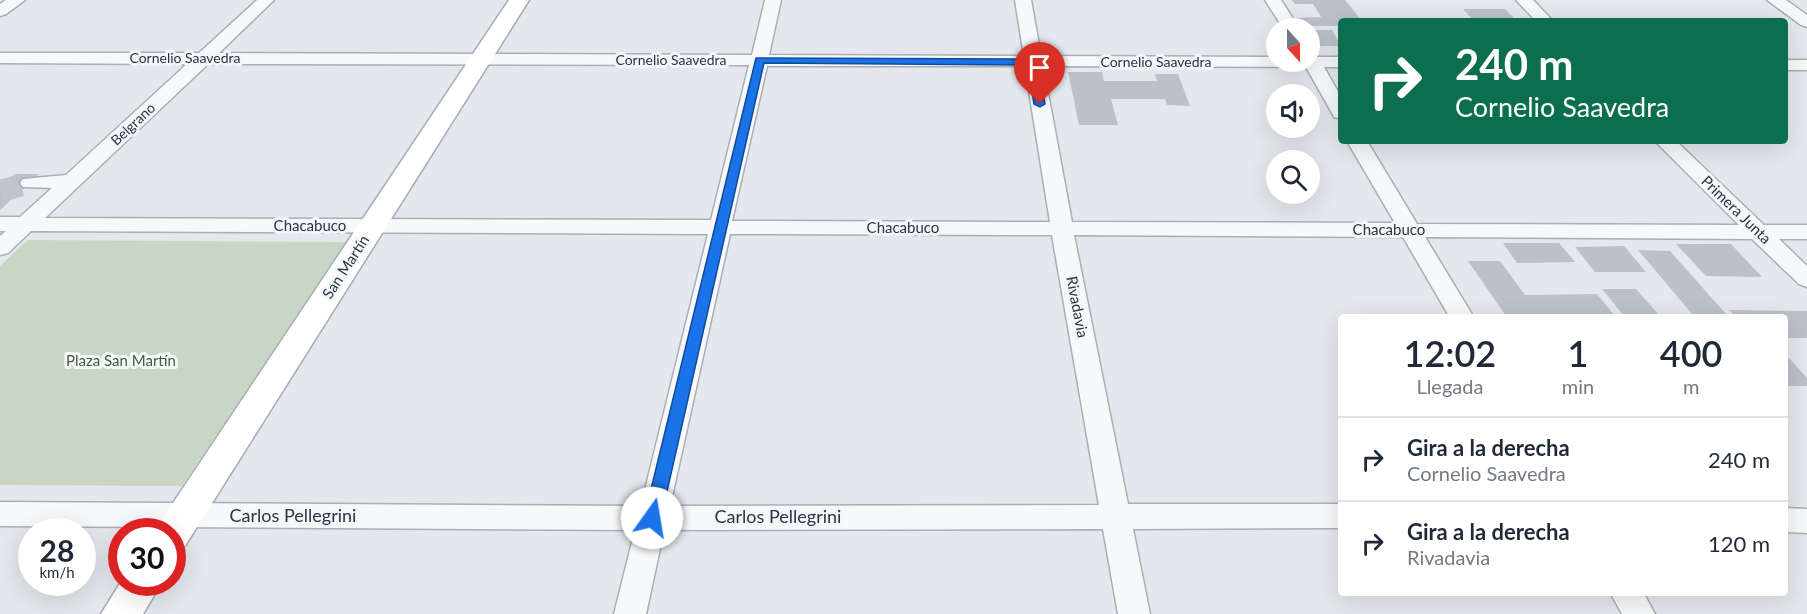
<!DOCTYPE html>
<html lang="es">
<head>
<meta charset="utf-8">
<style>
	:root { --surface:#fff; --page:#f2f2f3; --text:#1f2937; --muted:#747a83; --line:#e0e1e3 }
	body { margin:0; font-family:Lato,sans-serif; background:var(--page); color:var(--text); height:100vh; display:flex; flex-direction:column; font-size:22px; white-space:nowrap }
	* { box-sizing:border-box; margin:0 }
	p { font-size:20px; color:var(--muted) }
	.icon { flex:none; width:33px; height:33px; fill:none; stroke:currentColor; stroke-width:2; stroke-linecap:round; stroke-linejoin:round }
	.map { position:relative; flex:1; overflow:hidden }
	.panel { position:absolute; left:1338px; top:314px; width:450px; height:282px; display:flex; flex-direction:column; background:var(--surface); border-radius:6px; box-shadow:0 6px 24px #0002 }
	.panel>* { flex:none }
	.top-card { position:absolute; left:1338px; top:18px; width:450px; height:126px; border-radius:6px; box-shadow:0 6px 24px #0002; background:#0b6e4f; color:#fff; overflow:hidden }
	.needle { width:39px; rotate:159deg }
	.controls { position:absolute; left:1266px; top:18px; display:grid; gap:12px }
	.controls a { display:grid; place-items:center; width:54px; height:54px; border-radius:50%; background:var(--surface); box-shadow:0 6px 24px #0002; font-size:30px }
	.speed { position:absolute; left:18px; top:518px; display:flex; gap:12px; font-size:30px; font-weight:700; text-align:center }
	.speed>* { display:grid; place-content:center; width:78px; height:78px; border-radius:50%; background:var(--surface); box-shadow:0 6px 24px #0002; line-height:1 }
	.speed small { font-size:15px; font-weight:400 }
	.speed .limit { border:9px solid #d22; background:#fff; color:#111 }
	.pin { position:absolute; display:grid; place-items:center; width:51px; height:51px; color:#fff; margin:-62px -26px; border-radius:50% 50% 50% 0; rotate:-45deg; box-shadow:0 0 6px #0007 }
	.pin .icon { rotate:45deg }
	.me { position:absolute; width:66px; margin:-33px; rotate:13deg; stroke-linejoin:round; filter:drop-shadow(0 0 4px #0008) }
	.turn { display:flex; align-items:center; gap:21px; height:126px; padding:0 18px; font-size:27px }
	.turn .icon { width:78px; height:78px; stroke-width:2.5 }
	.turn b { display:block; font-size:42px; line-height:51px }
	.eta { display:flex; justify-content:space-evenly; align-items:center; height:102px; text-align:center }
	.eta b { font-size:36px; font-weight:600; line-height:42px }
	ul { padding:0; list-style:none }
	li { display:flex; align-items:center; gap:18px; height:84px; padding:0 18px; border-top:2px solid var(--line) }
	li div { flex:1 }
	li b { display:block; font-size:22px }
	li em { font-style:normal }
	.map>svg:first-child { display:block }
	.green { fill:#c9d6c5 }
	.building { fill:#bbc0ca }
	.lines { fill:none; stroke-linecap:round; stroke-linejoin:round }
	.minor-tunnel { stroke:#bfc3cb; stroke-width:22; stroke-dasharray:22 11; stroke-linecap:butt }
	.minor-casing { stroke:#a9aeb7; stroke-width:3 }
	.major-casing { stroke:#a3abb8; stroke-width:3 }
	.minor { fill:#f7f8fa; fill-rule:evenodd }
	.major { fill:#fff; fill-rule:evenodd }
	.route { fill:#1a73e8; stroke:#114b97; stroke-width:1.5 }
	.labels { text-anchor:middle; stroke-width:6; stroke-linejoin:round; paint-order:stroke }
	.far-street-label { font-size:14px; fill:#2b3445; stroke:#f4f6f9 }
	.street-label { font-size:15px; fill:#2b3445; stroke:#f4f6f9 }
	.park-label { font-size:15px; fill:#3f6138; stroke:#f4f6f9 }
	.near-street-label { font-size:18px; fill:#2b3445; stroke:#f4f6f9 }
</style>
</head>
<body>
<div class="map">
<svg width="1807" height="614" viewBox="0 0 1807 614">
	<rect width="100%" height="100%" fill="#e4e7ec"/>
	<path class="green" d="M28,240L348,242L182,486L0,485V266Z"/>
	<path class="building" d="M1292,0H1345L1362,21H1341V26H1299L1294,18L1328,17H1321L1313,4H1295Z
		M1463,9H1505L1516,20H1473Z
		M1363,18L1397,19L1399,21H1365Z
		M1310,30H1332L1341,46H1315L1310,38Z
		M1068,72H1102L1104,81H1157L1155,74H1178L1190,106L1167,105L1165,99H1111L1118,125H1079Z
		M15,174H39L0,210V180H9Z
		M1503,243H1559L1575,262L1517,263Z
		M1676,244H1731L1762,277L1706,276Z
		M1624,246L1646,272H1595L1575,247Z
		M1638,250L1670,251L1726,314H1692Z
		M1468,261H1500L1525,295L1597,294L1615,316H1506Z
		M1602,289H1636L1660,316H1624Z
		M1729,310L1807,311V338H1785V316H1735Z
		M1785,358H1789L1807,378V386H1785Z"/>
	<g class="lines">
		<path class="minor-tunnel" d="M0,191L30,183"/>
		<defs>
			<path id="minor" d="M6,0H25L6,14L0,16V4Z
				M257,0H274L219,53L752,55L765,0H781L769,55L1024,56L1015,0H1031L1041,56L1276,57V62H1310V54L1317,57H1341V67H1324L1341,97V119L1334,117L1332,113L1306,67L1043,66L1072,222L1395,223L1347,141H1367L1417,224L1739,225L1655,141H1676L1764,225H1807V239H1779L1807,266V287L1799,284L1752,239L1425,237L1473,316H1449L1403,237L1074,235L1128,504H1341V528L1133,529L1150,614H1118L1103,529L664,530L646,614H614L635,530L0,526V502L641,506L708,234L31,231L8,253L0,255V236L6,231H0V217H20L52,188L23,187L20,183L23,179L66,175L187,64L0,63V53H199ZM208,64L749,65L711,220L45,218ZM767,66H1025L1050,222L732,221ZM730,234L1052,235L1099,505L670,506Z
				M1265,0H1281L1299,28H1283Z
				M1516,0H1533L1553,21H1536Z
				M1767,0H1786L1807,15V27L1801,25Z
				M1785,60H1807V70H1785Z
				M1785,508L1807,509V533L1785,532Z
				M1610,592H1643L1655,614H1622Z"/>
			<path id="major" d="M509,0H529L185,546L172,551V531H155L159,524Z
				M122,580V582H162L143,614H101Z"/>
		</defs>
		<use href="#minor" class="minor-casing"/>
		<use href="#major" class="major-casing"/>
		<use href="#minor" class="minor"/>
		<use href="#major" class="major"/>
	</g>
	<path class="route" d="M756,58L1032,59L1037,62L1045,104L1040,107L1034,104L1028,65L764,63L661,518L658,522L652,524L646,522L644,518Z"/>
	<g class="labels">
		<g class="far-street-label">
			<text x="185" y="63">Cornelio Saavedra</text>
			<text x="671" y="65">Cornelio Saavedra</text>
			<text x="1156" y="67">Cornelio Saavedra</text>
			<text transform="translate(133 124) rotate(-43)" y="5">Belgrano</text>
		</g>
		<g class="street-label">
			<text transform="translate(1736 210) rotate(44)" y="5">Primera Junta</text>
			<text x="310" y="231">Chacabuco</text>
			<text x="903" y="233">Chacabuco</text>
			<text x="1389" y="235">Chacabuco</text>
			<text transform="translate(346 267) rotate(-57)" y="5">San Martín</text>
			<text transform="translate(1077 307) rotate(79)" y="5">Rivadavia</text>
		</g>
		<g class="park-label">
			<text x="121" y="366">Plaza San Martín</text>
		</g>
		<g class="near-street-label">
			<text x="293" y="522">Carlos Pellegrini</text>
			<text x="778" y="523">Carlos Pellegrini</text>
		</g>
	</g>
</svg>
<div class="controls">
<a><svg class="needle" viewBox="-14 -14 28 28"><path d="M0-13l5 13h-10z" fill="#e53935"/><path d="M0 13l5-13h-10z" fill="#747a83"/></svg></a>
<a><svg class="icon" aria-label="sound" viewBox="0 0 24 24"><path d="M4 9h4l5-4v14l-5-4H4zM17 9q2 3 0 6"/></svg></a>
<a><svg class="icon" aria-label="search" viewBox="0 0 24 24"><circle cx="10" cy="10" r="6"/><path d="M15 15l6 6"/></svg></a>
</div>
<div class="speed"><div>28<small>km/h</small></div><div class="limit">30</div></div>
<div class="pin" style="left:1040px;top:104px;background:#d93025"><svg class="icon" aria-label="arrive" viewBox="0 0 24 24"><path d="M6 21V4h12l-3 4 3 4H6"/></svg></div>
<svg class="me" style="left:652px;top:518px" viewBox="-20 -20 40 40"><circle r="19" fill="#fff"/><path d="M0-13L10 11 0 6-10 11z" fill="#1a73e8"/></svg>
<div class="top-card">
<div class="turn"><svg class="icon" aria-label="right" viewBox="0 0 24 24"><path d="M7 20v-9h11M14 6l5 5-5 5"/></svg><div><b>240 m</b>Cornelio Saavedra</div></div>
</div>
<section class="panel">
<div class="eta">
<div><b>12:02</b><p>Llegada</p></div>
<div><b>1</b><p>min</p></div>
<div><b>400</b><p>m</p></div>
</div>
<ul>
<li><svg class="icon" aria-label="right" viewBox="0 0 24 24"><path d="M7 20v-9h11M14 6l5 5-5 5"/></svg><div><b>Gira a la derecha</b><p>Cornelio Saavedra</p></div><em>240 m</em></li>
<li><svg class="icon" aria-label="right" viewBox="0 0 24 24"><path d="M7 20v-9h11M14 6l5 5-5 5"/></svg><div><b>Gira a la derecha</b><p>Rivadavia</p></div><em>120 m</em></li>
</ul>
</section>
</div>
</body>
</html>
